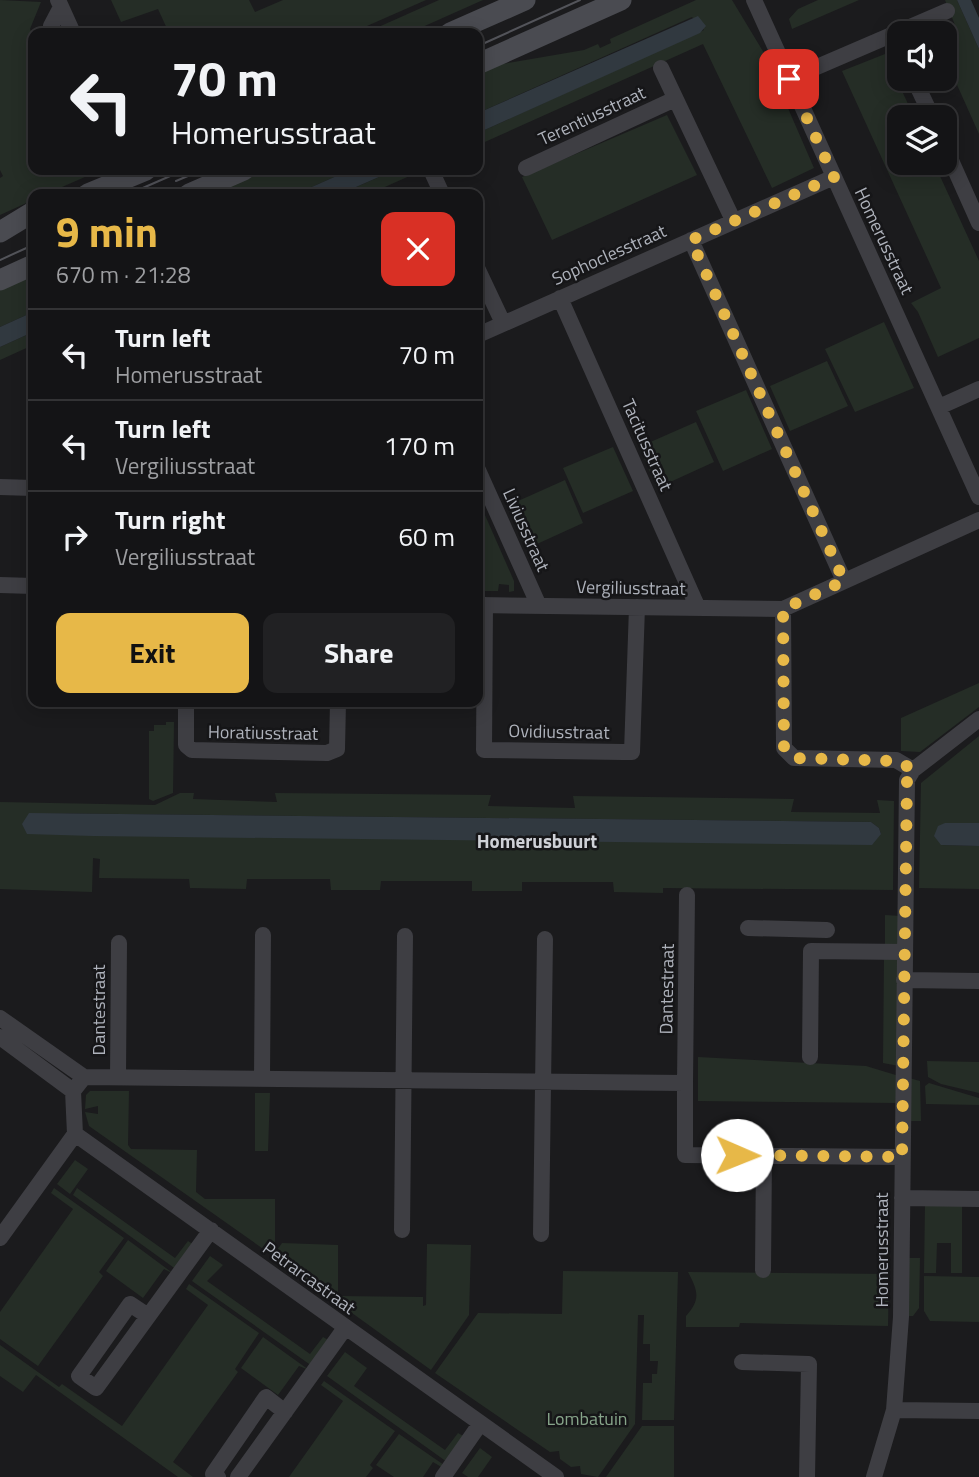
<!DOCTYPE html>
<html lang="en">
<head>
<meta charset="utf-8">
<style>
	:root { --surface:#141416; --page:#212123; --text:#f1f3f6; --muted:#9d9ea1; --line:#333335; --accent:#e7b848 }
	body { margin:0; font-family:"Titillium Web",sans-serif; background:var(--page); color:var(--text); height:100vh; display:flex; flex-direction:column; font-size:26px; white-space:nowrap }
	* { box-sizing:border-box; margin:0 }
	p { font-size:23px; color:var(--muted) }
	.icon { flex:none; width:38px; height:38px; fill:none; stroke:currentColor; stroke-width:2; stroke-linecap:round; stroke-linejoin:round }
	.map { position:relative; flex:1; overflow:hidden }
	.drawer { position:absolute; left:28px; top:189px; width:455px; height:518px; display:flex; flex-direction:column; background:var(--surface); border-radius:14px; box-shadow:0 4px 18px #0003,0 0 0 2px var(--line) }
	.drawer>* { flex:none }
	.banner { position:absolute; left:28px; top:28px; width:455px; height:147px; border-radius:14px; box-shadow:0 4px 18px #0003,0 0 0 2px var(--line); background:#141416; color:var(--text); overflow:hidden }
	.buttons { position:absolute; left:887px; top:21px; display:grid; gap:14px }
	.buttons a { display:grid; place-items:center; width:70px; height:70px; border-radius:14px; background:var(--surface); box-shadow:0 4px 18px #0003,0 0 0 2px var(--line); font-size:35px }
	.pin { position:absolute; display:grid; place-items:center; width:60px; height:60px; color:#fff; margin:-30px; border-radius:14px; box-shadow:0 4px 10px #0006 }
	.me { position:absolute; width:77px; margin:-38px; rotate:91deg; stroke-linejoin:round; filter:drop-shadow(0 0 5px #0008) }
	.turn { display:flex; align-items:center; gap:24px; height:147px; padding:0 28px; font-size:32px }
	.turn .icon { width:91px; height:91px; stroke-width:2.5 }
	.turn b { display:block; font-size:49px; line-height:60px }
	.round { display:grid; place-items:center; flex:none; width:74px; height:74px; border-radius:14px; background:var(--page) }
	.head { display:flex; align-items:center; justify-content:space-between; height:119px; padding:0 28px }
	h1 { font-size:42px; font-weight:700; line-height:52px; color:var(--accent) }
	.button { display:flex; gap:14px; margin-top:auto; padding:14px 28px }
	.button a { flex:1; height:80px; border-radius:14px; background:var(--accent); color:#111; font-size:28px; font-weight:700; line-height:80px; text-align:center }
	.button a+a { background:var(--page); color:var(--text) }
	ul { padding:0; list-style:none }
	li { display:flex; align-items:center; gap:21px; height:91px; padding:0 28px; border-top:2px solid var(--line) }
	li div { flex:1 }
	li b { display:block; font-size:26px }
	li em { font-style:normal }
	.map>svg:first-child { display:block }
	.green { fill:#252d26; fill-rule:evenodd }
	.water { fill:#313940 }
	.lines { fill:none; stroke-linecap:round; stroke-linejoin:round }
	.minor { stroke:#3e3e43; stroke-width:16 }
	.secondary { stroke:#4a4b51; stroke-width:21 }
	.tram { stroke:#53545a; stroke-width:2 }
	.route { stroke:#e7b848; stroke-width:12; stroke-dasharray:0 21.6 }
	.labels { text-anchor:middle; stroke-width:5; stroke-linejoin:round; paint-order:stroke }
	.street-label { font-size:18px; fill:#aeb2bb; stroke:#161618 }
	.park-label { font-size:18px; fill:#87a58a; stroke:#161618 }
	.neighbourhood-label { font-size:19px; font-weight:bold; fill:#cfd1d7; stroke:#161618 }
</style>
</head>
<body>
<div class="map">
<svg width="979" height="1477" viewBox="0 0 979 1477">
	<rect width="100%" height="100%" fill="#1b1b1d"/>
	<path class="green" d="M0,0L41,2L30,29L33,36V170H101L46,194H33V200L0,215V178L3,176L0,170Z
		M111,0H249L255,12L283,0H426L351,33H169L158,9L121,22Z
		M439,0H483L409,33H365Z
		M696,0H732L764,53L814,168L772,188L703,44L478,145V133L704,30L692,17L478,113V72L491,66L584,50L598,44L600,48L611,43L610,39Z
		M818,0H859L792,29L789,19L798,9Z
		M945,0H957L979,49V134L945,58V33L940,32L955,25Z
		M885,54L914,117H900V163H934L979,261V338L938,357L918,312L911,303L941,288L842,71Z
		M667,115L697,175L552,240L522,177Z
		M260,170H350L296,194H205Z
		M395,170H423L369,194H340Z
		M33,271V312L0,327V286Z
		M884,322L914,388L855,412L825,349Z
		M33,332V345L0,360V347Z
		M827,361L848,406L790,431L770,386Z
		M746,390L772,449L723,471L696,411Z
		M696,422L714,462L657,488L639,447Z
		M613,447L633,491L583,513L563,468Z
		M565,480L583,523L526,549L507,506Z
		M481,506L514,581V591L509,592V585L499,584L498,591H478V508Z
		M979,683V707L920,752L901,751V718Z
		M166,722H174L173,793L153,801L149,799V731H154V725H166Z
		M979,736V823H945L941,845L979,846V889L919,888L921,783Z
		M180,793H194L193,799L277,802L275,793L491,795L488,806L575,808L573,796L794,799L791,812L880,813L877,800L894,801L893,890L663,888V893L614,892L613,882H522V891H472V881H381L380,890H331L330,879H247L246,889L190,888L189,879L99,878L100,859L93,858L92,892L0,889V802L155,805ZM30,813L871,822L879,828L881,834Z
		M885,915L901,916L900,946H885Z
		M884,957L900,958L899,1066L883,1063Z
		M698,1057L866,1066L899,1076L898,1103L698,1101Z
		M927,1061L979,1062V1093L941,1084L928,1077Z
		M909,1078L920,1081L921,1121H909Z
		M929,1083L979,1098V1105L926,1104L925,1086Z
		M90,1091H129L128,1145L131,1149L197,1150L196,1192L205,1199H275V1242L269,1253L89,1126L85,1112L98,1114V1106L85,1109L86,1095Z
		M255,1093H270L268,1151H255Z
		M75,1160L88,1169L70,1194L57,1184Z
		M54,1188L124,1238L99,1272L103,1276L38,1366L0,1339V1312L73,1209L51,1193Z
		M77,1188L175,1258L188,1241L194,1245L177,1270L73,1195Z
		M925,1204H962V1273H951V1243H937L936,1273H924Z
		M128,1240L174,1274L164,1269L143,1298L106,1271Z
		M282,1243L338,1245V1296L423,1297V1306L426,1305L427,1244L471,1245L469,1315L431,1370L273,1256Z
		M210,1256L223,1265L207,1281L310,1354L323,1337L330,1341L312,1366L192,1281Z
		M907,1258H920L919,1308L913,1316H907Z
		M563,1271L678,1272L674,1420H642L643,1383H652V1374H657L658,1361H650V1344H643L644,1315H638L635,1424L598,1477L581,1474L580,1466L571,1467L560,1459L559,1451L550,1452L435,1373L478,1313L562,1314Z
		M688,1272L889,1274L888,1326L740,1323L739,1327H686V1316C701,1299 698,1291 688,1272Z
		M924,1276L979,1277V1322L930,1321L924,1311Z
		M189,1284L259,1333L235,1369L238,1372L173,1462L193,1477H178L36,1375L23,1392L0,1376V1345L59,1387L62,1384L122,1426L208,1305L186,1289Z
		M263,1337L309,1370L299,1366L278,1395L241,1368Z
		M345,1352L367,1368L354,1386L445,1450L458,1433L465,1437L447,1462L327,1376Z
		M324,1381L395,1431L370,1465L373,1468L366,1477H289L343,1401L321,1385Z
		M642,1426H674V1477H606Z
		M399,1434L444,1465L443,1468L433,1462L423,1477H394L376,1465Z
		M480,1448L492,1457L478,1477H468L462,1473Z"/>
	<path class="water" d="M957,0H971L979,18V49Z
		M698,16L706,26L700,33L478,133V113Z
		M350,170H395L340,194H296Z
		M33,312V332L0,347V327Z
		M29,813L871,822L879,828L881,834L872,845L93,836L27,834L22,824Z
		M945,823H979V846L941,845L934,836L938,826Z"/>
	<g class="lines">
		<path class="minor" d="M58,0L73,33
			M754,0L979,497
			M54,33L51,26L61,7
			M661,68L733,220
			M789,79L947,11
			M914,79L932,117
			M945,147L979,223
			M526,168L675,99
			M431,170L442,194
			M691,240L844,581
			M478,270L503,323
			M560,298L698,608
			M478,335L834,177
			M939,407L979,389
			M478,470L539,606
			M0,487L33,488
			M0,585L33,586
			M478,605L783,609L979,520
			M485,605L484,750L623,752H632L637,607
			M783,609L784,748L794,758L896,760L913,770
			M186,702V745L192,750L327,753L337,749L338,702
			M748,928L827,930
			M904,980L979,981
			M0,1018L84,1077
			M0,1037L73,1091
			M810,1057L811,951L905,952
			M118,1077L119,943
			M262,1079L263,935
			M685,1083L687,895
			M73,1091L84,1077L685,1083V1155L902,1157
			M73,1091L75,1134L556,1477
			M902,1198L979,1199
			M402,1230L405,936
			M541,1234L545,939
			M0,1238L75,1134
			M763,1270L764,1155
			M148,1316L130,1304L79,1376L96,1388L211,1230
			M742,1362L809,1364L807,1477
			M894,1410L979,1411
			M218,1477L213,1474L266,1397L285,1412
			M238,1477L345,1328
			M443,1477L480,1424
			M874,1477L894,1410L901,1317L907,780L913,770L979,719"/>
		<path class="secondary" d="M450,33L525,0
			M478,64L621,0
			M88,194L146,170
			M189,194L244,170
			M0,232L33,212
			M0,280L33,265"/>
		<path class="tram" d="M478,46L580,0
			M176,181L202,170
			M129,194L184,170
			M0,260L33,245"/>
	</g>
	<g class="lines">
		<path class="route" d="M737,1155L902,1157L907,780L913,769L896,761L794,758L784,748L783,609L844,581L691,240L834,177L789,79"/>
	</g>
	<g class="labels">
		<g class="street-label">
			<text transform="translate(592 116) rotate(-25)" y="6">Terentiusstraat</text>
			<text transform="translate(884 241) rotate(65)" y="6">Homerusstraat</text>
			<text transform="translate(609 255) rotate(-24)" y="6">Sophoclesstraat</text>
			<text transform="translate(647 445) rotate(66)" y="6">Tacitusstraat</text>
			<text transform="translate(526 530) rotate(66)" y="6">Liviusstraat</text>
			<text transform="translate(631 588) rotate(1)" y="6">Vergiliusstraat</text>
			<text transform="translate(559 732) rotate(1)" y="6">Ovidiusstraat</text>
			<text transform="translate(263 733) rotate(1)" y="6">Horatiusstraat</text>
			<text transform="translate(667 989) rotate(-89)" y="6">Dantestraat</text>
			<text transform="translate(99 1010) rotate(-90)" y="6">Dantestraat</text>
			<text transform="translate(882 1250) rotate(-90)" y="6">Homerusstraat</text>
			<text transform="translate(309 1278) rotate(36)" y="6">Petrarcastraat</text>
		</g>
		<g class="park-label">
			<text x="587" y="1425">Lombatuin</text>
		</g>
		<g class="neighbourhood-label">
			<text x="537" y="848">Homerusbuurt</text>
		</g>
	</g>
</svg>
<div class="buttons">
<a><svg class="icon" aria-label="sound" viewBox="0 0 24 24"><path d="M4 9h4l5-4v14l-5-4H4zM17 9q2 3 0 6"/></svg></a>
<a><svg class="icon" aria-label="layers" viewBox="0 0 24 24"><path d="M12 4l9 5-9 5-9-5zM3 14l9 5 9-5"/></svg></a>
</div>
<div class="pin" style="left:789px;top:79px;background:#d93025"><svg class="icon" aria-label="arrive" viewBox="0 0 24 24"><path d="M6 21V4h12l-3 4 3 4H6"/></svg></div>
<svg class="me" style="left:737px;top:1155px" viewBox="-20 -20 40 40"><circle r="19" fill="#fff"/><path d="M0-13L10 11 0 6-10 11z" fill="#e7b848"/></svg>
<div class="banner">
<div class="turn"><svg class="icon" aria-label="left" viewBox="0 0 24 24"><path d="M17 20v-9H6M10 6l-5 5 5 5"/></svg><div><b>70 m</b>Homerusstraat</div></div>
</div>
<section class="drawer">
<div class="head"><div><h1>9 min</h1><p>670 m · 21:28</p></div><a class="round" style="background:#d93025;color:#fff"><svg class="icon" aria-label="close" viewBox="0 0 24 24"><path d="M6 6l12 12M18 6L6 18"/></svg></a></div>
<ul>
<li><svg class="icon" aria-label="left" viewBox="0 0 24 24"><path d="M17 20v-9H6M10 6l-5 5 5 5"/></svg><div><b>Turn left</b><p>Homerusstraat</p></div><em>70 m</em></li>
<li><svg class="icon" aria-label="left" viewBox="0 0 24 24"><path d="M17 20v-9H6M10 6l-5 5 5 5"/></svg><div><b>Turn left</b><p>Vergiliusstraat</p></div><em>170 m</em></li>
<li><svg class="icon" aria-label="right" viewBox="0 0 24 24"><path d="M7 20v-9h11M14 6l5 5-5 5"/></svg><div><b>Turn right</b><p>Vergiliusstraat</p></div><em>60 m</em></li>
</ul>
<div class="button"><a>Exit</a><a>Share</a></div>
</section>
</div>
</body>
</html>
